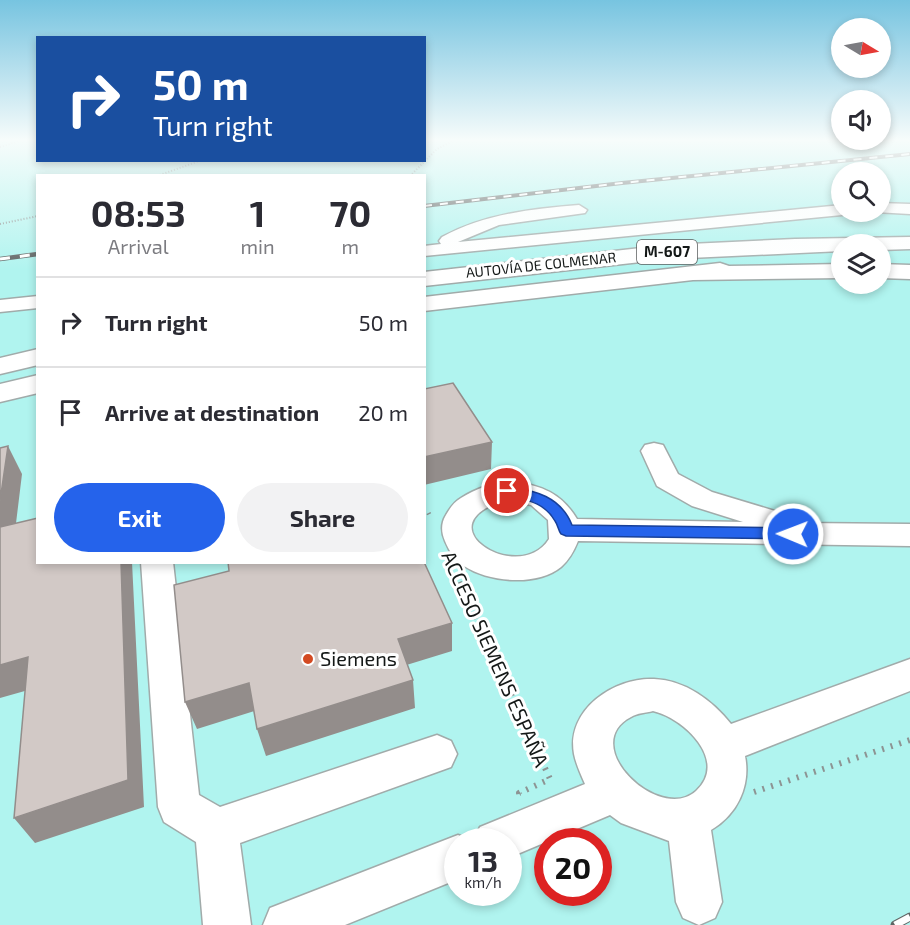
<!DOCTYPE html>
<html lang="en">
<head>
<meta charset="utf-8">
<style>
	:root { --surface:#fff; --page:#f2f2f3; --text:#2b2b33; --muted:#7c7c81; --line:#e1e1e2; --accent:#2563eb }
	body { margin:0; font-family:"Exo 2",sans-serif; background:var(--page); color:var(--text); height:100vh; display:flex; flex-direction:column; font-size:22px; white-space:nowrap }
	* { box-sizing:border-box; margin:0 }
	p { font-size:20px; color:var(--muted) }
	.icon { flex:none; width:33px; height:33px; fill:none; stroke:currentColor; stroke-width:2; stroke-linecap:round; stroke-linejoin:round }
	.map { position:relative; flex:1; overflow:hidden }
	.drawer { position:absolute; left:36px; top:174px; width:390px; height:390px; display:flex; flex-direction:column; background:var(--surface); border-radius:0px; box-shadow:0 3px 9px #0003 }
	.drawer>* { flex:none }
	.banner { position:absolute; left:36px; top:36px; width:390px; height:126px; border-radius:0px; box-shadow:0 3px 9px #0003; background:#1a4fa0; color:#fff; overflow:hidden }
	.needle { width:39px; rotate:100deg }
	.tools { position:absolute; left:831px; top:18px; display:grid; gap:12px }
	.tools a { display:grid; place-items:center; width:60px; height:60px; border-radius:50%; background:var(--surface); box-shadow:0 3px 9px #0003; font-size:30px }
	.speed { position:absolute; left:444px; top:828px; display:flex; gap:12px; font-size:30px; font-weight:700; text-align:center }
	.speed>* { display:grid; place-content:center; width:78px; height:78px; border-radius:50%; background:var(--surface); box-shadow:0 3px 9px #0003; line-height:1 }
	.speed small { font-size:15px; font-weight:400 }
	.speed .limit { border:9px solid #d22; background:#fff; color:#111 }
	.pin { position:absolute; display:grid; place-items:center; width:51px; height:51px; color:#fff; margin:-26px; border:3px solid #fff; border-radius:50%; box-shadow:0 2px 6px #0007 }
	.me { position:absolute; width:66px; margin:-33px; rotate:271deg; stroke-linejoin:round; filter:drop-shadow(0 0 4px #0008) }
	.turn { display:flex; align-items:center; gap:21px; height:126px; padding:0 18px; font-size:27px }
	.turn .icon { width:78px; height:78px; stroke-width:2.5 }
	.turn b { display:block; font-size:42px; line-height:51px }
	.eta { display:flex; justify-content:space-evenly; align-items:center; height:102px; text-align:center }
	.eta b { font-size:36px; font-weight:700; line-height:42px }
	.primary-button { display:flex; gap:12px; margin-top:auto; padding:12px 18px }
	.primary-button a { flex:1; height:69px; border-radius:36px; background:var(--accent); color:#fff; font-size:24px; font-weight:700; line-height:69px; text-align:center }
	.primary-button a+a { background:var(--page); color:var(--text) }
	ul { padding:0; list-style:none }
	li { display:flex; align-items:center; gap:18px; height:90px; padding:0 18px; border-top:2px solid var(--line) }
	li div { flex:1 }
	li b { display:block; font-size:22px }
	li em { font-style:normal }
	.map>svg:first-child { display:block }
	.green { fill:#b0f4ef; fill-rule:evenodd }
	.lines { fill:none; stroke-linecap:round; stroke-linejoin:round }
	.minor-casing { stroke:#a1abaa; stroke-width:3 }
	.highway-casing { stroke:#a1abaa; stroke-width:3 }
	.path-far2 { stroke:#8d9493; stroke-width:2; stroke-dasharray:1 2; stroke-linecap:butt }
	.path-far1 { stroke:#8d9493; stroke-width:4.5; stroke-dasharray:1.5 5; stroke-linecap:butt }
	.path { stroke:#8d9493; stroke-width:6; stroke-dasharray:2 7; stroke-linecap:butt }
	.minor { fill:#fff; fill-rule:evenodd }
	.highway { fill:#fff; fill-rule:evenodd }
	.rail-far2-casing { stroke:#606665; stroke-width:4 }
	.rail-far1-casing { stroke:#606665; stroke-width:4.5 }
	.rail-casing { stroke:#606665; stroke-width:9 }
	.rail-far2 { stroke:#fff; stroke-width:2; stroke-dasharray:8; stroke-linecap:butt }
	.rail-far1 { stroke:#fff; stroke-width:3; stroke-dasharray:10; stroke-linecap:butt }
	.rail { stroke:#fff; stroke-width:7; stroke-dasharray:21; stroke-linecap:butt }
	.shaded-wall { fill:#938d8b }
	.building { fill:#d2c9c6; stroke:#938d8b; stroke-width:1.5 }
	.route { fill:#2563eb; stroke:#184099; stroke-width:1.5 }
	.poi-dot { fill:#d34a22; stroke:#fff; stroke-width:2 }
	.labels { text-anchor:middle; stroke-width:6; stroke-linejoin:round; paint-order:stroke }
	.far-street-label { font-size:14px; fill:#141817; stroke:#fff }
	.shield { fill:#fff; stroke:#5a5d5d; stroke-width:1.5 }
	.shield-label { font-size:15px; font-weight:bold; fill:#141817 }
	.near-poi-label { font-size:20px; fill:#141817; stroke:#fff; text-anchor:start }
	.near-street-label { font-size:20px; fill:#141817; stroke:#fff }
</style>
</head>
<body>
<div class="map">
<svg width="910" height="925" viewBox="0 0 910 925">
	<rect width="100%" height="100%" fill="#edf8f7"/>
	<path class="green" d="M0,141H37L38,160H424L425,141H910V925H0ZM842,172H880V212H842ZM38,176H424V562H38ZM842,244H880V284H842ZM458,842H508V892H458ZM548,842H598V892H548Z"/>
	<g class="lines">
		<defs>
			<path id="minor" d="M880,203L910,204V214L875,212H880Z
				M579,205L587,210L585,213L499,225L458,242L842,205V212H849L842,215L424,256V246L441,244L439,241L442,237C484,214 531,209 579,205Z
				M38,296V308L0,312V300Z
				M654,443L663,445L678,474L712,492L795,517L799,523L910,524V546L578,541C574,551 569,560 561,567C536,587 489,582 464,566C455,560 449,551 445,541C441,532 441,523 446,515C450,508 454,502 461,498C475,489 496,481 513,482C542,485 562,494 577,519L743,522L692,506L657,486L641,451L645,445ZM507,500L531,505L548,520L549,539C519,587 419,524 507,500Z
				M141,562H173L199,795L220,807L437,735L451,741L457,754L451,767L240,843L251,925H203L196,842L164,822L158,807Z
				M910,659V691L745,756C751,786 737,815 711,830L722,902L715,918L699,925L683,918L676,902L669,841L621,823L610,815L508,858V842H458V879L345,925H263L270,908L458,835L473,841L480,827L585,784C581,775 576,764 574,754C566,710 614,677 654,679C685,680 713,701 731,724ZM653,711C684,718 729,761 696,791C659,824 577,745 631,717C637,713 646,713 653,711Z"/>
			<path id="highway" d="M910,237V249L880,250V244H842V251L668,259L424,286V272L668,245L795,239Z
				M720,263L729,266L842,264V278L693,280L424,311V297Z
				M880,264L910,265V279L880,278Z
				M38,349V365L0,374V358Z
				M38,375V393L0,402V384Z"/>
		</defs>
		<use href="#minor" class="minor-casing"/>
		<use href="#highway" class="highway-casing"/>
		<path class="path-far2" d="M0,147L19,141
			M157,176L202,160
			M410,176L437,149L453,141
			M0,224L38,216"/>
		<path class="path-far1" d="M424,511L427,510L431,518
			M457,576L504,679"/>
		<path class="path" d="M504,678L550,779L519,793L520,798
			M754,792L910,740"/>
		<use href="#minor" class="minor"/>
		<use href="#highway" class="highway"/>
		<defs>
			<path id="rail-far2" d="M424,206L622,183L910,154"/>
			<path id="rail-far1" d="M0,259L38,254"/>
			<path id="rail" d="M895,925L910,917"/>
		</defs>
		<use href="#rail-far2" class="rail-far2-casing"/>
		<use href="#rail-far1" class="rail-far1-casing"/>
		<use href="#rail" class="rail-casing"/>
		<use href="#rail-far2" class="rail-far2"/>
		<use href="#rail-far1" class="rail-far1"/>
		<use href="#rail" class="rail"/>
	</g>
	<path class="shaded-wall" d="M492,442L491,469L424,485V457Z
		M8,446L22,474L12,556L0,535V501Z
		M121,562H132L144,807L35,843L14,818Z
		M452,623V651L400,667L398,639Z
		M28,657L46,685L0,698V665Z
		M413,680L415,708L266,756L257,729Z
		M249,683L258,710L197,729L185,702Z"/>
	<path class="building" d="M453,383L492,442L424,457V389Z
		M8,446L0,501V448Z
		M38,518V562H121L128,780L14,818L28,657L0,665V527Z
		M228,562H424L452,623L398,639L413,680L257,729L249,683L185,702L174,585L229,571Z"/>
	<linearGradient id="sky" x2="0" y2="1"><stop stop-color="#77c4e0"/><stop offset="0.52" stop-color="#f7fcfb"/><stop offset="1" stop-color="#f7fcfb" stop-opacity="0"/></linearGradient>
	<rect width="910" height="270" fill="url(#sky)"/>
	<path class="route" d="M507,486C535,490 561,497 572,525L793,528L798,530L800,534L798,537L793,539L566,536L561,534C558,530 558,525 555,521C543,500 523,500 502,494L500,491Z"/>
	<circle class="poi-dot" cx="308" cy="659" r="6"/>
	<g class="labels">
		<g class="far-street-label">
			<text transform="translate(541 265) rotate(-6)" y="5">AUTOVÍA DE COLMENAR</text>
		</g>
		<rect class="shield" x="637" y="240" width="60" height="24" rx="4.5"/>
		<g class="shield-label">
			<text x="667" y="257">M-607</text>
		</g>
		<g class="near-poi-label">
			<text x="320" y="666">Siemens</text>
		</g>
		<g class="near-street-label">
			<text transform="translate(495 659) rotate(66)" y="7">ACCESO SIEMENS ESPAÑA</text>
		</g>
	</g>
</svg>
<div class="tools">
<a><svg class="needle" viewBox="-14 -14 28 28"><path d="M0-13l5 13h-10z" fill="#e53935"/><path d="M0 13l5-13h-10z" fill="#7c7c81"/></svg></a>
<a><svg class="icon" aria-label="sound" viewBox="0 0 24 24"><path d="M4 9h4l5-4v14l-5-4H4zM17 9q2 3 0 6"/></svg></a>
<a><svg class="icon" aria-label="search" viewBox="0 0 24 24"><circle cx="10" cy="10" r="6"/><path d="M15 15l6 6"/></svg></a>
<a><svg class="icon" aria-label="layers" viewBox="0 0 24 24"><path d="M12 4l9 5-9 5-9-5zM3 14l9 5 9-5"/></svg></a>
</div>
<div class="speed"><div>13<small>km/h</small></div><div class="limit">20</div></div>
<div class="pin" style="left:507px;top:491px;background:#d93025"><svg class="icon" aria-label="arrive" viewBox="0 0 24 24"><path d="M6 21V4h12l-3 4 3 4H6"/></svg></div>
<svg class="me" style="left:793px;top:534px" viewBox="-20 -20 40 40"><circle r="17" fill="#2563eb" stroke="#fff" stroke-width="3"/><path d="M0-11L8 9 0 5-8 9z" fill="#fff"/></svg>
<div class="banner">
<div class="turn"><svg class="icon" aria-label="right" viewBox="0 0 24 24"><path d="M7 20v-9h11M14 6l5 5-5 5"/></svg><div><b>50 m</b>Turn right</div></div>
</div>
<section class="drawer">
<div class="eta">
<div><b>08:53</b><p>Arrival</p></div>
<div><b>1</b><p>min</p></div>
<div><b>70</b><p>m</p></div>
</div>
<ul>
<li><svg class="icon" aria-label="right" viewBox="0 0 24 24"><path d="M7 20v-9h11M14 6l5 5-5 5"/></svg><div><b>Turn right</b></div><em>50 m</em></li>
<li><svg class="icon" aria-label="arrive" viewBox="0 0 24 24"><path d="M6 21V4h12l-3 4 3 4H6"/></svg><div><b>Arrive at destination</b></div><em>20 m</em></li>
</ul>
<div class="primary-button"><a>Exit</a><a>Share</a></div>
</section>
</div>
</body>
</html>
